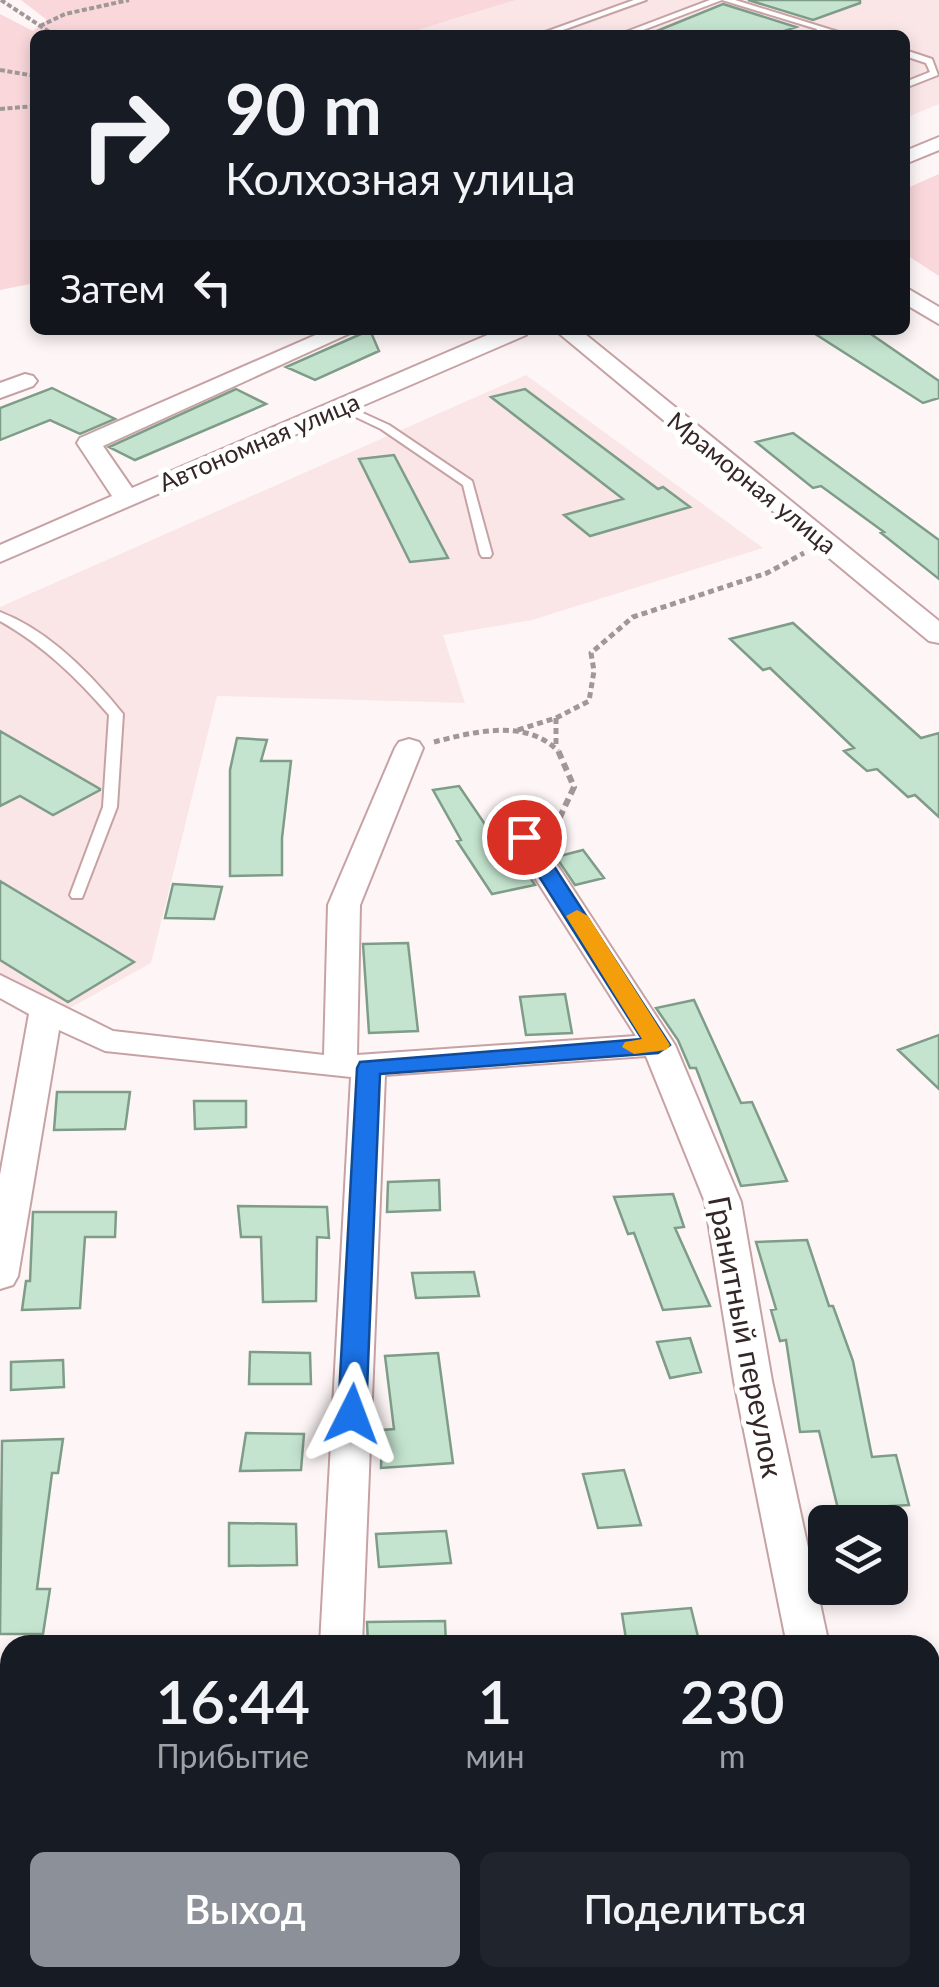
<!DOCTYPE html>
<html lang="ru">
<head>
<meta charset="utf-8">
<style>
	:root { --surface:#171b24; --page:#20242c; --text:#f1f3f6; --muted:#9ea1a6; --accent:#8c9099 }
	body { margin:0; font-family:Lato,sans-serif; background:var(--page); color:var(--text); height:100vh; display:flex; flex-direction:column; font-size:38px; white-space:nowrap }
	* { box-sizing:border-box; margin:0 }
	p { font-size:32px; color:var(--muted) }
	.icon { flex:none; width:55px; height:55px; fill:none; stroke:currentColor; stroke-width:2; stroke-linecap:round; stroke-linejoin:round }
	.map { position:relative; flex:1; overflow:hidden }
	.panel { position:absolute; left:0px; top:1635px; width:940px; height:352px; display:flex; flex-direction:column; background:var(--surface); border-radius:30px 30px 0 0; box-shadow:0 5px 15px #0003 }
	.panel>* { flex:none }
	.top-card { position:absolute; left:30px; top:30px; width:880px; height:305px; border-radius:15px; box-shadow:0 5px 15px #0003; background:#171b24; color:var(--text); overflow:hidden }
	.controls { position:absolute; left:808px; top:1505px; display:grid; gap:20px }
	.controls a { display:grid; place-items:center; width:100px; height:100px; border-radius:15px; background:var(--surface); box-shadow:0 5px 15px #0003; font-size:50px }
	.pin { position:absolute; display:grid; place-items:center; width:85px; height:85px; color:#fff; margin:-42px; border:5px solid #fff; border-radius:50%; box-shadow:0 2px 10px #0007 }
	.me { position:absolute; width:110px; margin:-55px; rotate:3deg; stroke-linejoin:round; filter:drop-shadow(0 0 8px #0008) }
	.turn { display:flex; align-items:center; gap:35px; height:210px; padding:0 30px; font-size:45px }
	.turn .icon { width:130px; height:130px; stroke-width:2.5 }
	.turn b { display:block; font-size:70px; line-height:85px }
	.then { display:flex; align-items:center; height:95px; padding:0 30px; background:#0003; gap:20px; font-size:38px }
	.eta { display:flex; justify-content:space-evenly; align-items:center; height:170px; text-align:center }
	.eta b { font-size:60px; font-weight:600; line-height:70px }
	.action { display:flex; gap:20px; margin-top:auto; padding:20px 30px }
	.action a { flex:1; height:115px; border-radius:15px; background:var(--accent); color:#fff; font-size:40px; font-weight:600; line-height:115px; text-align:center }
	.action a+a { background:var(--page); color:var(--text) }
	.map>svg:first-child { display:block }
	.built { fill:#fae6e7 }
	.green { fill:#f9d7da }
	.building { fill:#c4e4cf; stroke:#7f9c89; stroke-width:2.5 }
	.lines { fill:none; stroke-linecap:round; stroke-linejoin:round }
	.service-casing { stroke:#c7a2a4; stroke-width:4 }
	.minor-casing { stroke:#c7a2a4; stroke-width:4 }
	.path-far2 { stroke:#a29797; stroke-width:4; stroke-dasharray:5 2.5; stroke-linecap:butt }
	.path-far1 { stroke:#a29797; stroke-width:5; stroke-dasharray:6 4; stroke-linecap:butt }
	.path { stroke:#a29797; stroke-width:6; stroke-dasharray:8 5; stroke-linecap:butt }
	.service { fill:#fff; fill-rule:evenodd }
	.minor { fill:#fff; fill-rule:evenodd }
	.route { fill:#1a73e8; stroke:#114b97; stroke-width:2.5 }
	.slow { fill:#f59e0b }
	.labels { text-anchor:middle; stroke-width:10; stroke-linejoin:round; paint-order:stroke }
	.far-street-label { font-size:25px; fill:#352627; stroke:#fff }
	.street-label { font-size:30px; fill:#352627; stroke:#fff }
</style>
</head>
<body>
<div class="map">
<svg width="939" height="1987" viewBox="0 0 939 1987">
	<rect width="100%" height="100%" fill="#fef6f6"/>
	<path class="built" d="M516,0H939V104L905,118V35H401Z
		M526,375L763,548L532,620L443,635L465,703L217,696L151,963L61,1013L0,977V607Z"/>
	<path class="green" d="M21,0H516L401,35H35V283L0,290V14L33,31L47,20Z
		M939,174V276L905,254V189Z"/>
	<path class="building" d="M748,0H860V3L813,20Z
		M723,4L796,27L773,35H647Z
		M370,330L379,351L315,380L286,367Z
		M809,330H865L939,381V398L923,403Z
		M52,388L115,419L80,434L50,420L0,440V408Z
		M236,389L266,404L135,460L109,447Z
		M525,389L658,489L663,487L690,507L590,536L564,515L623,499L491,397Z
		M793,433L939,540V579L881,533L884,532L821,486L813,488L756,442Z
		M394,455L448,558L410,562L359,459Z
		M793,623L921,738L939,733V817L915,795L908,797L877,769L867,771L844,751L854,748L770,668L763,670L730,639Z
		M0,731L100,789V790L53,815L20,796L0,806Z
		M237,738L267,740L261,761H291L282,838V875L230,876V770Z
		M459,786L514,867L522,865L535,885L492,894L457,841L461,840L433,790Z
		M583,850L604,878L575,885L556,857Z
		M0,881L108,946L134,962L68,1002L0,960Z
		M173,884L222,887L214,919L165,918Z
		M408,943L418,1031L369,1033L363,944Z
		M565,994L572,1033L526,1035L520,997Z
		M694,1000L741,1103L752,1102L787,1181L741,1186L696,1068H690L678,1040L656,1008Z
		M939,1035V1089L898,1050Z
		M57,1092H130L125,1129L54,1130Z
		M194,1101H246V1127L195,1129Z
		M439,1180L440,1210L387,1212L388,1182Z
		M673,1194L684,1227L675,1228L710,1306L663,1310L634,1233L628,1234L614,1197Z
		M238,1206L327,1207L329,1238L317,1237L316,1301L263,1302L261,1237H241Z
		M33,1212H116L115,1237H85L80,1308L22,1310L26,1281H30Z
		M807,1240L829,1306H833L853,1361L872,1457L896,1455L909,1505L838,1509L819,1431L800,1432L786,1340L780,1341L771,1310L776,1309L756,1242Z
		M474,1272L479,1296L416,1298L412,1273Z
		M690,1338L701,1372L670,1378L657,1342Z
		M250,1352L310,1353L311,1384H249Z
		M438,1353L453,1463L381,1468L382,1430L394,1429L385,1356Z
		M63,1360L64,1387L11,1390V1362Z
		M246,1433L304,1434L301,1470L240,1471Z
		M63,1439L58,1473H52L37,1589H50L43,1634H0L2,1441Z
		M624,1470L641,1525L598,1528L583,1474Z
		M229,1523L296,1524L297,1565L229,1566Z
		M446,1531L451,1563L379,1567L376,1534Z
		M691,1608L700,1645H627L622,1614Z
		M445,1621L446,1645H368L367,1622Z"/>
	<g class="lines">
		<defs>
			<path id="service" d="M634,0H646L549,35H537Z
				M710,0H735L848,35L825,32L815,34L817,29L722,0L630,35L623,33Z
				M905,50L932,59L938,75L905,88V82L930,72L926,63L905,56Z
				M343,404L389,425L472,481L492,554L490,557H482L480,554L463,485L381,429L339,409V405Z
				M0,612C48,630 91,674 123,714L117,807L82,898H72L70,895L103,807L109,715C77,678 43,645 0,621Z"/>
			<path id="minor" d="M939,137V150L905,164V151Z
				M905,287L939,307V324L905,304Z
				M327,330H357L103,446L132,488L499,330H529L526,335L0,562V545L112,496L77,443L80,438Z
				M555,330H580L939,621V643L929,641Z
				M25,374L33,376L37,381L33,386L0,398V383Z
				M409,739L419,742L423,748L360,905L357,1055L636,1036L509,837L513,831H535L675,1045L741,1202L772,1381L829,1645H787L734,1381L705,1202L646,1056L385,1075L362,1645H320L351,1077L105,1051L59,1030L18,1276L13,1285L0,1289V1175L29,1014L0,998V975L113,1031L324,1055L328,905L395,748L399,742Z
				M930,1943H939V1985L832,1987L837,1978H930Z
				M303,1978H349V1987H301Z"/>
		</defs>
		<use href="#service" class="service-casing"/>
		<use href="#minor" class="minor-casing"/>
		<path class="path-far2" d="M1,0L54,35
			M40,26L65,14L129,0
			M0,70L35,76
			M0,109L35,106"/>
		<path class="path-far1" d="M556,718V747
			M518,730L556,718L589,701L594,671L591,653L633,617L767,573L804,553
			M434,742C473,732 526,718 558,751"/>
		<path class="path" d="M548,824L560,817L574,787L557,748"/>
		<use href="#service" class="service"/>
		<use href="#minor" class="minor"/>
	</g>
	<path class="route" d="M524,831L535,837L670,1045L658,1053L380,1074L366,1414L362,1421H342L338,1414L357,1068L360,1062L642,1039L514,837Z"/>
	<path class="slow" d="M577,910L588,916L670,1045L666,1050L634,1054L622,1047L625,1042L642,1039L566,916Z"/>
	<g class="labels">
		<g class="far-street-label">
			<text transform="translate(259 442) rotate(-23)" y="9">Автономная улица</text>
			<text transform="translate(752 483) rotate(39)" y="9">Мраморная улица</text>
		</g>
		<g class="street-label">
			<text transform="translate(745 1337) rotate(79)" y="10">Гранитный переулок</text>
		</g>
	</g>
</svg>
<div class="controls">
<a><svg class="icon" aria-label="layers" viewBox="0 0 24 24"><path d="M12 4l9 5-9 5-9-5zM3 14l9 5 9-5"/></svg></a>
</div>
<div class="pin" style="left:524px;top:837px;background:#d93025"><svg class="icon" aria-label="arrive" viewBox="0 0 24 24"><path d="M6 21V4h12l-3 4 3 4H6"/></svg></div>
<svg class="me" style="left:352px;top:1414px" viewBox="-20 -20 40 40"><path d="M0-17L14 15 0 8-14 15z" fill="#1a73e8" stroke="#fff" stroke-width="4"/></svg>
<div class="top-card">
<div class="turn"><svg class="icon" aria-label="right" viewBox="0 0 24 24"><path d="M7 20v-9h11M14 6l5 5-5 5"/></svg><div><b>90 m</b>Колхозная улица</div></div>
<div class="then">Затем<svg class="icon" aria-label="left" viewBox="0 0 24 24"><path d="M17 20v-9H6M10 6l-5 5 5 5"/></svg></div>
</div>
<section class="panel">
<div class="eta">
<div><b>16:44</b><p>Прибытие</p></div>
<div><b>1</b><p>мин</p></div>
<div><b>230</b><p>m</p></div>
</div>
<div class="action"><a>Выход</a><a>Поделиться</a></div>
</section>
</div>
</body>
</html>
